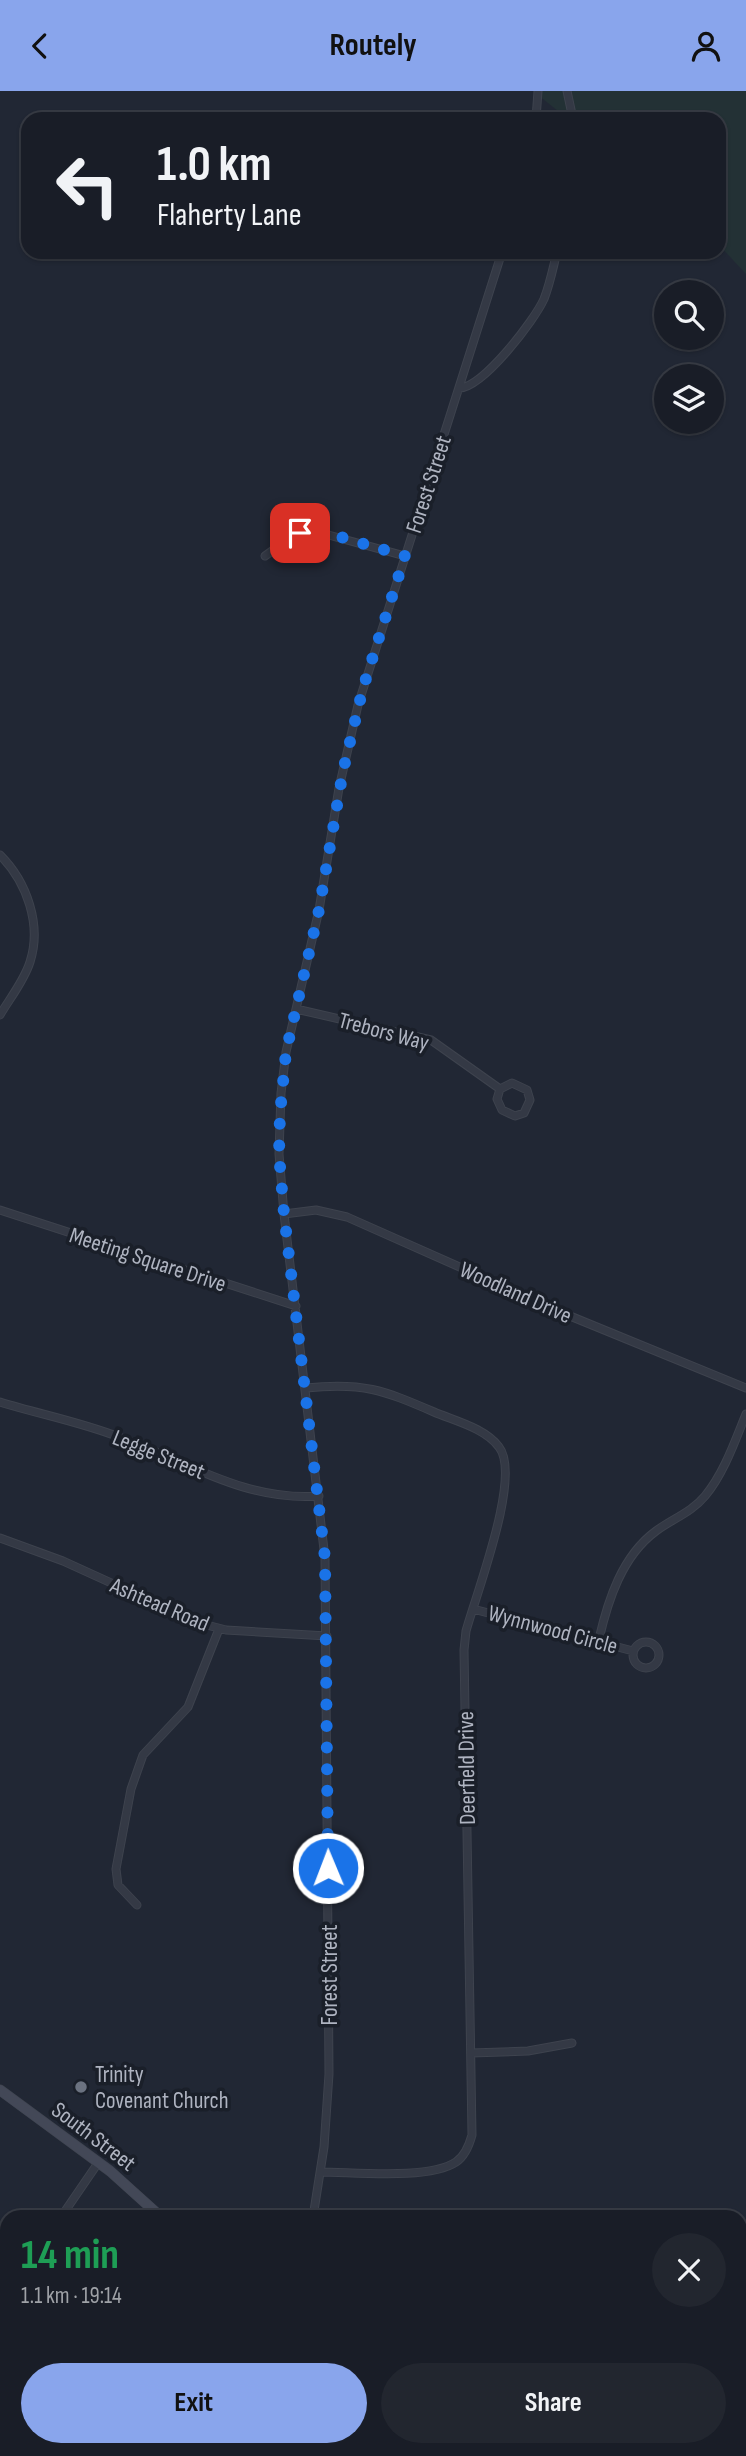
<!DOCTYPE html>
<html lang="en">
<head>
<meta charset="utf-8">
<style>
	:root { --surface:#191d27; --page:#22262f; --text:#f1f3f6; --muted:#9fa2a7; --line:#373b44; --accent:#89a5ec }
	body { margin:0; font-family:"Sofia Sans Condensed",sans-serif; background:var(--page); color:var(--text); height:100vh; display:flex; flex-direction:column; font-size:26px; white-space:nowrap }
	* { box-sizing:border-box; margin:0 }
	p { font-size:23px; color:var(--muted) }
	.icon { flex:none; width:38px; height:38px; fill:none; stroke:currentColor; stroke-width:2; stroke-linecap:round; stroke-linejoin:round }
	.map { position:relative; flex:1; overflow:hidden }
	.drawer { position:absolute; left:0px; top:2119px; width:747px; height:247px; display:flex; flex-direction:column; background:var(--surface); border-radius:21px 21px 0 0; box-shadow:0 2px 5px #0004,0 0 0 2px var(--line) }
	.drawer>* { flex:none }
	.guide { position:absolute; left:21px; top:21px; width:705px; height:147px; border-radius:21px; box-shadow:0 2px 5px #0004,0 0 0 2px var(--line); background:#191d27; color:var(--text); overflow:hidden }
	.fabs { position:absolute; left:654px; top:189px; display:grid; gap:14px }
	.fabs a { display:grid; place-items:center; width:70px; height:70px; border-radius:50%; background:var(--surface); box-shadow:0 2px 5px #0004,0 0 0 2px var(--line); font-size:35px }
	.pin { position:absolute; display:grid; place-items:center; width:60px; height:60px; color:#fff; margin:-30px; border-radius:14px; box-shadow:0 4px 10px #0006 }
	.me { position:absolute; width:77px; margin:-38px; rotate:359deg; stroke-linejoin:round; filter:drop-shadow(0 0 5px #0008) }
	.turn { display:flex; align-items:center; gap:24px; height:147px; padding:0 21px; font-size:32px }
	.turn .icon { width:91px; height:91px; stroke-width:2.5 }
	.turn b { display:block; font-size:49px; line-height:60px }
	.round { display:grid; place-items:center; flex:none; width:74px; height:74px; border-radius:37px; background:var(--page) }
	.head { display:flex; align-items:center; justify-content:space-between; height:119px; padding:0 21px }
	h1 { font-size:42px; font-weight:700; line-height:52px; color:#1e9e55 }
	.action { display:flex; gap:14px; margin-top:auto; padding:14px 21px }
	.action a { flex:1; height:80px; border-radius:42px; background:var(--accent); color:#111; font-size:28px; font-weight:700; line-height:80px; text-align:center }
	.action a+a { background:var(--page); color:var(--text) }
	header { display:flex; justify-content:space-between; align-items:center; height:91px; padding:0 21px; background:var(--accent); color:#111; font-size:32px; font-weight:700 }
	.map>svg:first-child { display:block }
	.green { fill:#233135 }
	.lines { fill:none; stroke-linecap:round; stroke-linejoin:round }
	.street-casing { stroke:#3e434e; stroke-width:9 }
	.secondary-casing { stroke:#3e434e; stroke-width:11 }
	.street { stroke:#343945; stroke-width:7 }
	.secondary { stroke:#434857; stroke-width:10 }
	.route { stroke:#1a73e8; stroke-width:12; stroke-dasharray:0 21.6 }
	.worship-dot { fill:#6b7280; stroke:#1a1f29; stroke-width:2.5 }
	.labels { text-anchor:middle; stroke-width:7; stroke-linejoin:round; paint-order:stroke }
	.street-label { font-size:23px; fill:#afb4c1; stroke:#1a1f29 }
	.poi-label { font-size:23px; fill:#afb4c1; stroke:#1a1f29; text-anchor:start }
</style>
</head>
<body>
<header><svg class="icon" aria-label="back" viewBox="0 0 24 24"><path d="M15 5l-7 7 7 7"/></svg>Routely<svg class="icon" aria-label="person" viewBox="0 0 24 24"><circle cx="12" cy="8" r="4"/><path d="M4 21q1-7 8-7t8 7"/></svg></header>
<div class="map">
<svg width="746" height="2365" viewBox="0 0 746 2365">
	<rect width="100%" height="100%" fill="#212734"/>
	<path class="green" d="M533,0H746V183L719,154V28H568Z"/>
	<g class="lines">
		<defs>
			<path id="street" d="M567,0L573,28
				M536,28L538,0
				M460,297C484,295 534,230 544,208C550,193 553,177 557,161
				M265,465L291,446L314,440L405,465
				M0,764C27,791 42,834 30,871C24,890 10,907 0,924
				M296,918L431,949L500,998L497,1008L502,1019L515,1025L524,1022L530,1009L527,999L512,992L500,998
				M0,1119L296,1215
				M284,1123L316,1119L347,1126L570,1225L746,1297
				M306,1297C363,1291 383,1299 434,1321C455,1330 485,1337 499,1356C522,1385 476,1503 466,1540L464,1559L472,2044C469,2055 465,2065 456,2071C429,2089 354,2081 321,2081
				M0,1311C39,1323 81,1331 119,1346C185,1370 246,1411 319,1405
				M0,1447L63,1470L199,1532L226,1539L327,1545
				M473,1518L633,1560
				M599,1548C608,1509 622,1465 656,1440C672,1428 692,1421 705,1405C724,1382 735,1350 746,1323
				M633 1564a13 13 0 1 1 26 0a13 13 0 1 1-26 0Z
				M137,1814L118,1794L116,1778L131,1698L143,1664L188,1616L219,1538
				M471,1962L528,1960L572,1952
				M61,2126L98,2072
				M313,2126L324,2056L329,1983L325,1467L284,1123L279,1063L281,1002L286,961L319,819L339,697L358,614L502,161
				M0,2228L7,2215
				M0,2252L7,2255
				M0,2284L7,2283
				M585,2365L586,2359"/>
			<path id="secondary" d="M0,1999L110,2080L161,2126
				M379,2359L385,2365"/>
		</defs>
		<use href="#street" class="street-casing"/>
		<use href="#secondary" class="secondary-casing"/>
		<use href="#street" class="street"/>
		<use href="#secondary" class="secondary"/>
	</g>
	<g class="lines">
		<path class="route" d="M300,442H327L405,465L363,597L343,680L319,819L286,961L280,1023L279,1063L284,1123L325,1467L328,1777"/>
	</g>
	<circle class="worship-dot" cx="81" cy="1996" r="7"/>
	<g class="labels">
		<g class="street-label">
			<text transform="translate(428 393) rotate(-72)" y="8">Forest Street</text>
			<text transform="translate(384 940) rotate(15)" y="8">Trebors Way</text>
			<text transform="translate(148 1168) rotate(18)" y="8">Meeting Square Drive</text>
			<text transform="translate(516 1201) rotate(24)" y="8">Woodland Drive</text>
			<text transform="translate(159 1363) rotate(22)" y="8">Legge Street</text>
			<text transform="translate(160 1513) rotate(23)" y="8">Ashtead Road</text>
			<text transform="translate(553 1538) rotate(15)" y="8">Wynnwood Circle</text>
			<text transform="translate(466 1677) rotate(-91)" y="8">Deerfield Drive</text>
			<text transform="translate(329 1884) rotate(-90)" y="8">Forest Street</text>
			<text transform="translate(94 2045) rotate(37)" y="8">South Street</text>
		</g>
		<g class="poi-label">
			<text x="95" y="1991">Trinity<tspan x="95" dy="26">Covenant Church</tspan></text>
		</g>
	</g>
</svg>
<div class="fabs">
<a><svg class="icon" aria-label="search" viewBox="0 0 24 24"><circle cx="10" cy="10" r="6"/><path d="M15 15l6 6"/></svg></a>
<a><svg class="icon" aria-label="layers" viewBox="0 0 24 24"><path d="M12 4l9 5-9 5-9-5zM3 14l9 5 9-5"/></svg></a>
</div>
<div class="pin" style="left:300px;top:442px;background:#d93025"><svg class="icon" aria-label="arrive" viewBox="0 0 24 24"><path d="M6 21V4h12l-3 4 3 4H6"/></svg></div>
<svg class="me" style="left:328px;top:1777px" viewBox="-20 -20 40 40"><circle r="17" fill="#1a73e8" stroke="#fff" stroke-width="3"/><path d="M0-11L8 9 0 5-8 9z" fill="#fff"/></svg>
<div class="guide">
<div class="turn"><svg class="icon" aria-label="left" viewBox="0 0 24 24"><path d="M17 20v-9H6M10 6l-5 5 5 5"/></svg><div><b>1.0 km</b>Flaherty Lane</div></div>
</div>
<section class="drawer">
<div class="head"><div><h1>14 min</h1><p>1.1 km · 19:14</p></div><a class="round"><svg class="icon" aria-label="close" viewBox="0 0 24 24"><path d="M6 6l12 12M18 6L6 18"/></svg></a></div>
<div class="action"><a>Exit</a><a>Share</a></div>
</section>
</div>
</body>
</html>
